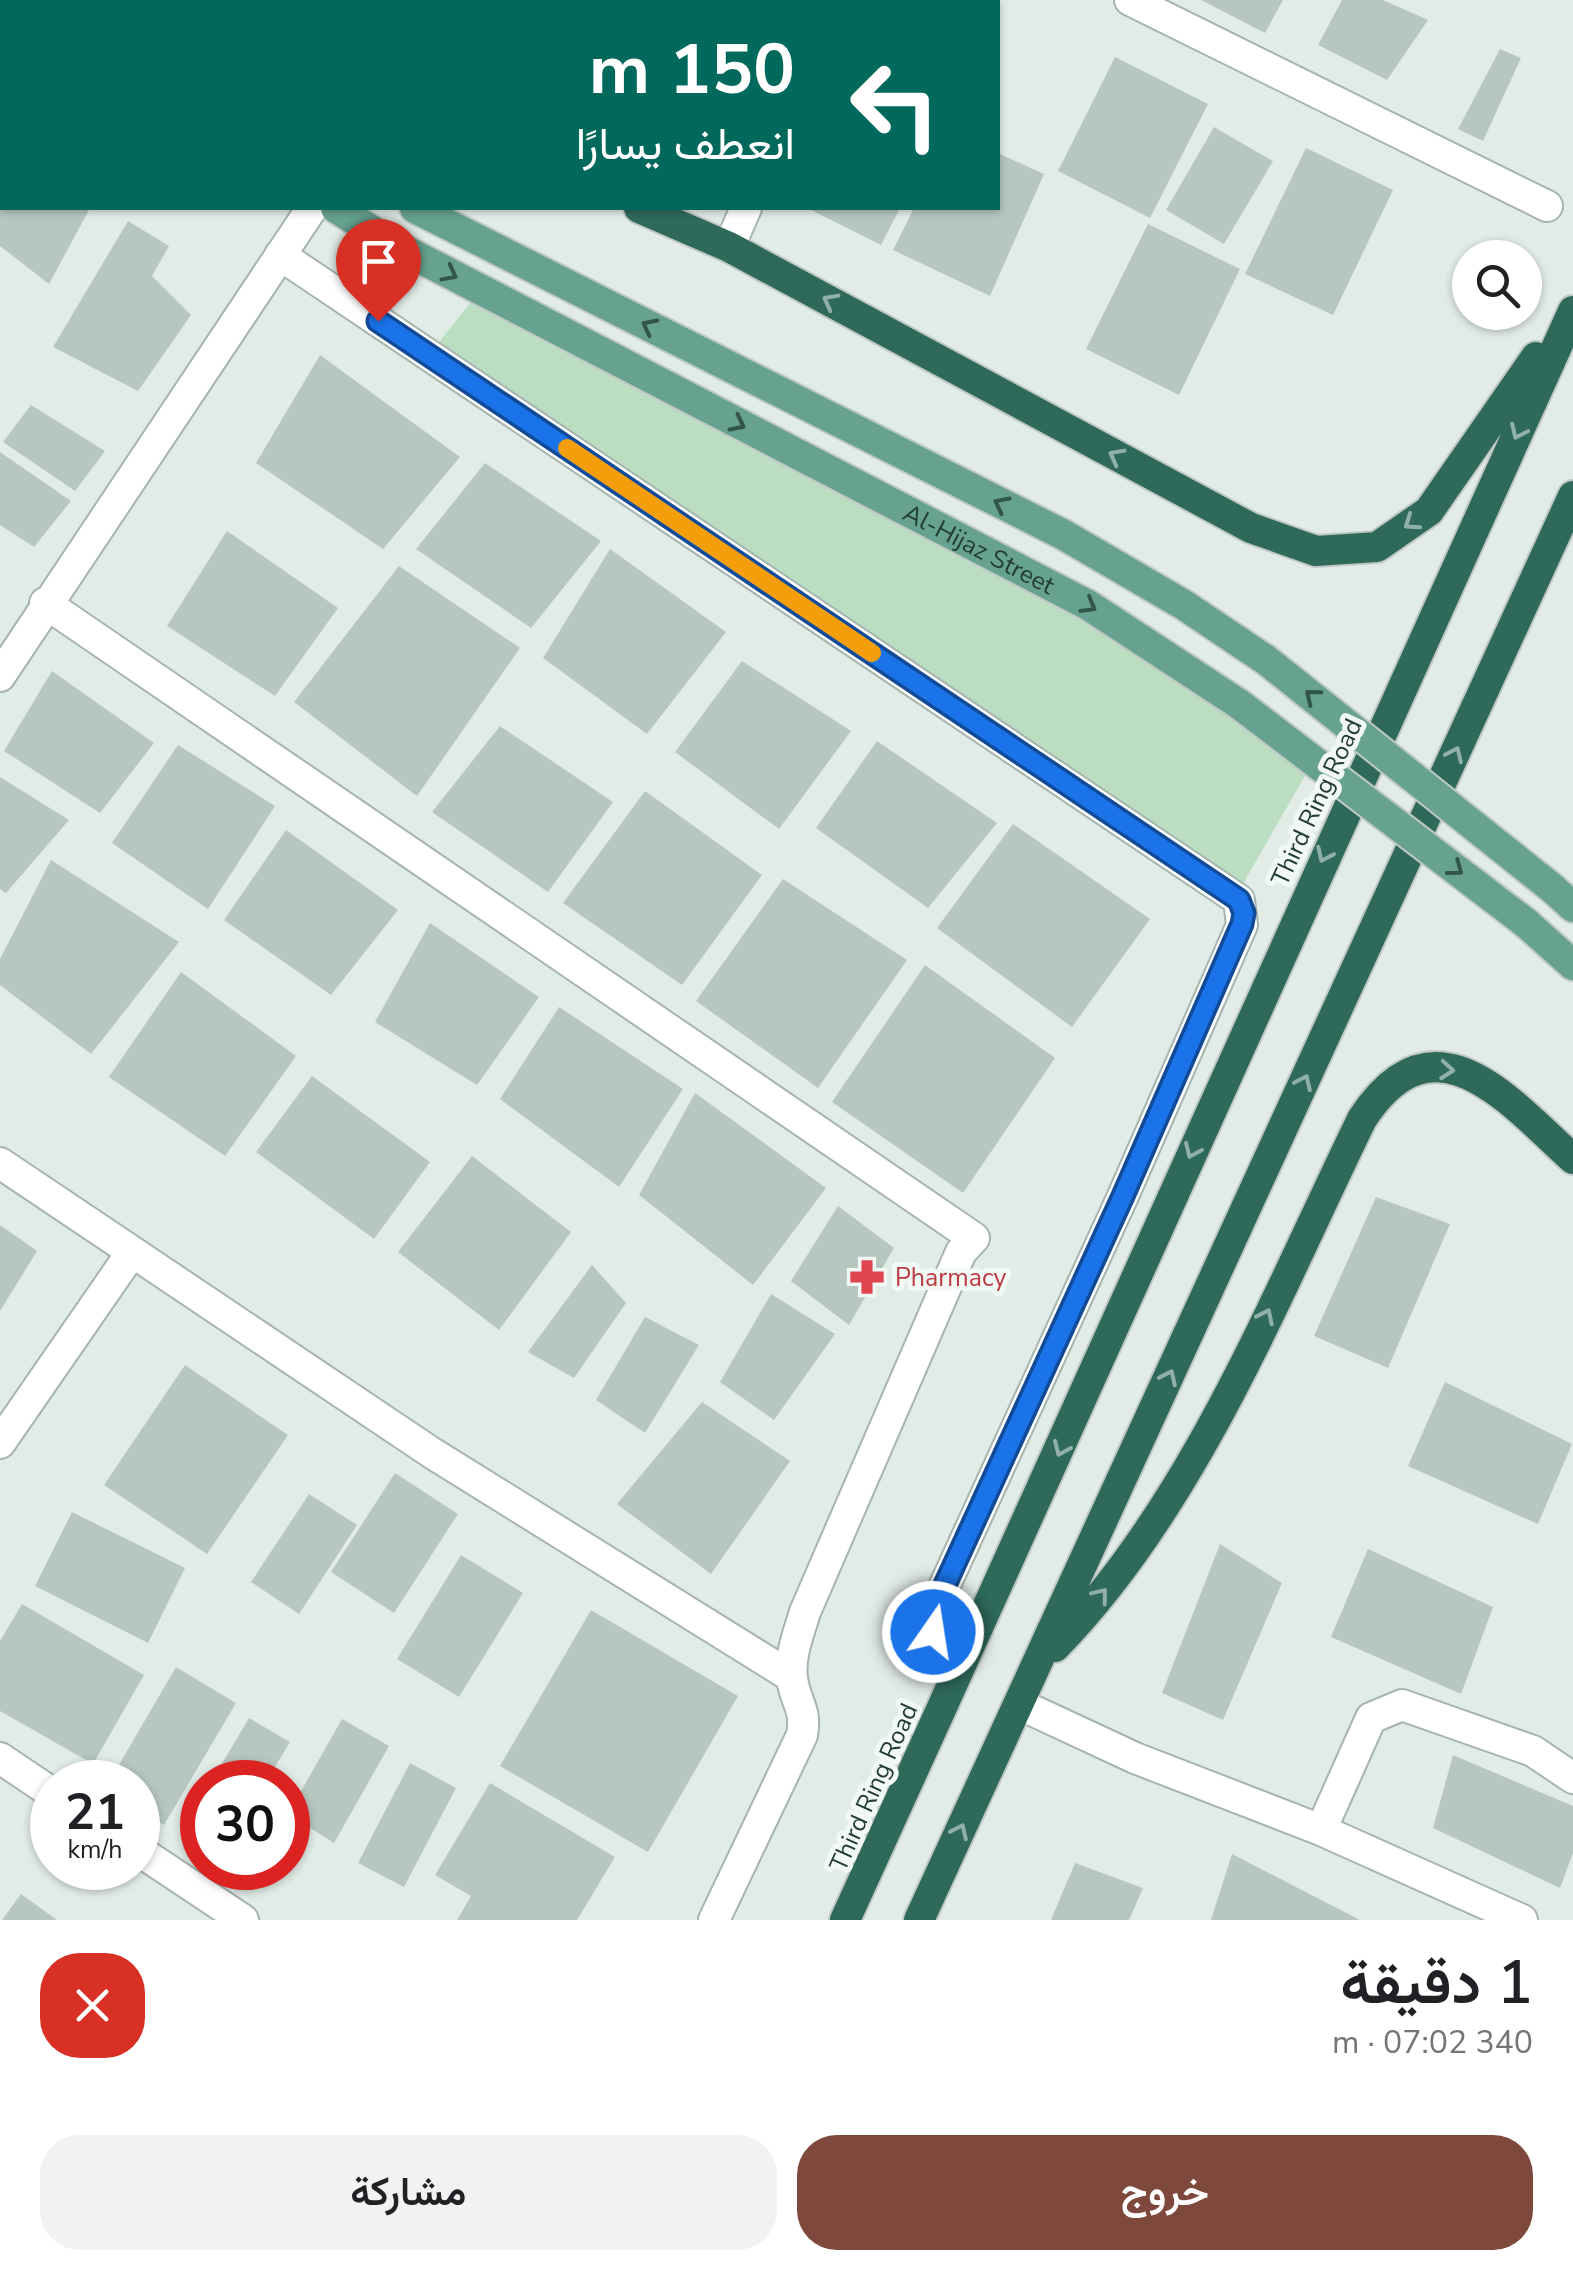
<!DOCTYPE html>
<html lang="ar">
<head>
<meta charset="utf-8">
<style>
	:root { --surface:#fff; --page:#f2f2f2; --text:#202124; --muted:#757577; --accent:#7e483c }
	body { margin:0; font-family:"Nunito Sans",Vazirmatn,sans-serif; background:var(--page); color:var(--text); direction:rtl; height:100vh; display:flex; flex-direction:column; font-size:38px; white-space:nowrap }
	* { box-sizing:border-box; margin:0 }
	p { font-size:32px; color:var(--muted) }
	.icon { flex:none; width:55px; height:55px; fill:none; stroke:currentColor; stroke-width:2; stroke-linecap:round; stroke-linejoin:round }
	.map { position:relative; height:1920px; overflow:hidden; direction:ltr }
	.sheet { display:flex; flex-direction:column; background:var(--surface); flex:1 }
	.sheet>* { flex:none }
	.hud { position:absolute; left:0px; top:0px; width:1000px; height:210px; box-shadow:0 2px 8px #0004; direction:rtl; background:#00695c; color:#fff; overflow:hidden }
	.tools { position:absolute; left:1452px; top:240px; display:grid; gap:20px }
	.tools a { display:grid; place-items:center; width:90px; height:90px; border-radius:50%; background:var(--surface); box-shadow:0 2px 8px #0004; font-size:50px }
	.speed { position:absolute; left:30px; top:1760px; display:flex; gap:20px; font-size:50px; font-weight:700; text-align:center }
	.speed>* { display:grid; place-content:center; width:130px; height:130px; border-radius:50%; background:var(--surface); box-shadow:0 2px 8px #0004; line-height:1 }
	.speed small { font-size:25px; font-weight:400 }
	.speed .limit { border:15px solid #d22; background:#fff; color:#111 }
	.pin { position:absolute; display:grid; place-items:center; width:85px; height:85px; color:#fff; margin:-102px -42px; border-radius:50% 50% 50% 0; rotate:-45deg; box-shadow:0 0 10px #0007 }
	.pin .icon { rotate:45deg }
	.me { position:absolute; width:110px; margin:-55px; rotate:13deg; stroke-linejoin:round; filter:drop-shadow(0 0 8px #0008) }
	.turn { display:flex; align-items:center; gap:35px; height:210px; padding:0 40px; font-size:45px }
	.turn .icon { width:130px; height:130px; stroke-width:2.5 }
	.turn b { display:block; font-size:70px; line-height:85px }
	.round { display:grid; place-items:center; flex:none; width:105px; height:105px; border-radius:40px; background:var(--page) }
	.summary { display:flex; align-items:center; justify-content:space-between; height:170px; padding:0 40px }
	h1 { font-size:60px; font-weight:600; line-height:75px }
	.button { display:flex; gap:20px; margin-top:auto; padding:20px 40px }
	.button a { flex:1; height:115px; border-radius:40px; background:var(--accent); color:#fff; font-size:40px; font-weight:600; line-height:115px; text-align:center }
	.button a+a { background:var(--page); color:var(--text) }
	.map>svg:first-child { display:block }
	.green { fill:#bbddc2 }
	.building { fill:#b7c7c0 }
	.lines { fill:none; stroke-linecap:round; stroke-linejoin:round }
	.minor-casing { stroke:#a5b4ae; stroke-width:34 }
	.major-casing { stroke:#c1c9c6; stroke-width:34 }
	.highway-casing { stroke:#c1c9c6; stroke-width:34 }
	.minor { stroke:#fff; stroke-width:30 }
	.major { stroke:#66a28f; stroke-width:30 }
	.highway { stroke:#2e695a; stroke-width:30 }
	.major-bridge-casing { stroke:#c1c9c6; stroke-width:34; stroke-linecap:butt }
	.major-bridge { stroke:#66a28f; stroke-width:30 }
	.oneway { stroke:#33564b }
	.oneway2 { stroke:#90b1a8 }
	.route-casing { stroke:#114b97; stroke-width:25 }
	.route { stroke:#1a73e8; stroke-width:18 }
	.slow { stroke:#f59e0b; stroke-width:18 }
	.labels { text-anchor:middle; stroke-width:10; stroke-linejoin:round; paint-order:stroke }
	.street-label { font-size:25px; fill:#223d34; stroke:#f2f9f5 }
	.health-label { font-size:25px; fill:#be3a42; stroke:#f2f9f5; text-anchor:start }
</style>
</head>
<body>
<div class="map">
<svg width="1573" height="1920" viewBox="0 0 1573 1920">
	<rect width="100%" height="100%" fill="#e2ece7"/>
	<path class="green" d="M478,293L1083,606L1313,762L1236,896L428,356Z"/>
	<path class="building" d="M1201,0H1283L1265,33Z
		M1342,0H1383L1428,20L1387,80L1318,45Z
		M1500,49L1521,58L1483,141L1458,129Z
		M1115,57L1208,104L1150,218L1058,171Z
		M1214,127L1273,161L1224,244L1166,210Z
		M1306,148L1393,190L1333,315L1245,274Z
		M998,153L1044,174L990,296L893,250L914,208H998Z
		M0,208H90L49,284L0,246Z
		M807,208H900L881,245Z
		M128,221L169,246L152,276L191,315L138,391L53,347Z
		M1148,224L1240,269L1179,395L1086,349Z
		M320,355L460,457L383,549L256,463Z
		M31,405L105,451L75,491L3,442Z
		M0,452L71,501L34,547L0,525Z
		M485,463L601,541L531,628L416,549Z
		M227,531L338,608L275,696L167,626Z
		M610,549L726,632L647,734L543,658Z
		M399,566L520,648L417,796L294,702Z
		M742,661L851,731L779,829L675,752Z
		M52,671L154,743L100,813L4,751Z
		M500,726L613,802L548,892L432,812Z
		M877,741L997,823L928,908L816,828Z
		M178,745L275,806L208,909L112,843Z
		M0,777L69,820L6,893L0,889Z
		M645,791L762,875L682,985L563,903Z
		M1013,824L1150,919L1072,1027L937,928Z
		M286,830L398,910L331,995L224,920Z
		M51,860L179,942L91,1054L0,985V959Z
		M783,879L907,960L818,1088L696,1001Z
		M430,923L539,997L477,1085L375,1022Z
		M925,965L1055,1058L963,1193L832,1102Z
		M181,972L296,1056L225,1156L109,1077Z
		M559,1007L683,1089L619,1187L500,1099Z
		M312,1076L430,1162L374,1239L256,1152Z
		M695,1093L826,1188L753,1285L639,1195Z
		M472,1156L571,1232L499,1330L398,1252Z
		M1376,1197L1450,1224L1388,1368L1314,1336Z
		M838,1206L894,1248L849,1325L791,1281Z
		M0,1225L37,1251L0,1311Z
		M592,1265L626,1303L574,1378L528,1352Z
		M771,1294L835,1334L774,1420L720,1382Z
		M645,1317L699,1345L645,1433L596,1400Z
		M185,1365L288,1435L207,1554L104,1485Z
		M1445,1382L1572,1444L1538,1524L1408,1466Z
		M702,1402L790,1461L711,1574L617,1504Z
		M395,1473L458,1514L394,1613L331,1572Z
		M309,1494L357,1525L299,1614L251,1582Z
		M72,1512L185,1568L148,1643L35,1586Z
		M1220,1544L1282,1583L1223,1720L1162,1693Z
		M1368,1549L1493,1607L1461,1694L1331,1637Z
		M461,1555L523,1593L459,1697L397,1659Z
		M22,1604L144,1675L93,1764L0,1711V1641Z
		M591,1610L738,1696L648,1852L500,1766Z
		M176,1667L236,1703L164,1825L138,1809V1782H109Z
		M249,1718L290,1742L266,1782H211Z
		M342,1719L389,1746L334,1843L288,1814Z
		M1453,1755L1573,1806V1853L1560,1888L1433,1828Z
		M410,1763L456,1788L404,1887L358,1863Z
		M490,1783L615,1857L577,1920H457L471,1896L435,1875Z
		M1232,1854L1360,1920H1211Z
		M1075,1863L1143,1888L1129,1920H1051Z
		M21,1894L57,1920H2Z"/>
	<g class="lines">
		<defs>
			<path id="minor" d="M1130,0L1547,206
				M135,2L136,0
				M828,2L829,0
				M0,75L2,74
				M729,247L746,208
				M280,255L1239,900L1242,925L1123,1196L933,1611V1632L961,1663
				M45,603L974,1238L961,1252L805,1612C799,1632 789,1657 792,1678C795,1702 807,1709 802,1735L714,1920
				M0,676L312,208
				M0,1163L432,1453L792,1677
				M0,1443L132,1252
				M1019,1704L1135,1758L1321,1830L1522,1920
				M0,1758L52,1793
				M1321,1830L1371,1718L1402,1705L1533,1751L1573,1778
				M138,1850L243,1920"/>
			<g id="major">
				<path d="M0,26L2,27"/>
				<path id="s1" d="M336,208L393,244L1088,605L1239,704"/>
				<path d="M415,208L1064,535L1184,605L1266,660"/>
				<path d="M1552,888L1573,907"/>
				<path d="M1526,923L1573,965"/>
			</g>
			<path id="highway" d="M52,0L63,2
				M639,208L729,247L1251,528L1316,551L1377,547L1429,511L1536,357
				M1055,1647C1194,1505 1276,1295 1362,1119C1434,1009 1507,1099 1573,1159
				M845,1920C1090,1385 1328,847 1573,311
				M919,1920L1573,496"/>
		</defs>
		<use href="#minor" class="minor-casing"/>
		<use href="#major" class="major-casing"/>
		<use href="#highway" class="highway-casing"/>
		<use href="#minor" class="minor"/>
		<use href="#major" class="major"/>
		<use href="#highway" class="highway"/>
		<defs>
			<path id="major-bridge" d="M1266,660L1552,888
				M1239,704L1526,923"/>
		</defs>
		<use href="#major-bridge" class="major-bridge-casing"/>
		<use href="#major-bridge" class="major-bridge"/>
	</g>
	<defs><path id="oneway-chevron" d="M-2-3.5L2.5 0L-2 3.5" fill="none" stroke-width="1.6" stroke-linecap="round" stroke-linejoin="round" transform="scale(2.5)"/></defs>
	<g class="oneway">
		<use href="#oneway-chevron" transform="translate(450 274) rotate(28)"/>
		<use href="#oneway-chevron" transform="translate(649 326) rotate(-153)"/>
		<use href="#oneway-chevron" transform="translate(738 424) rotate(27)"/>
		<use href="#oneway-chevron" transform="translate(1001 504) rotate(-153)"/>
		<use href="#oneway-chevron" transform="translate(1089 606) rotate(30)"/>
		<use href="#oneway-chevron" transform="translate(1312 696) rotate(-141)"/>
		<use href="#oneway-chevron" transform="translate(1456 869) rotate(37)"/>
	</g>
	<g class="oneway2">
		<use href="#oneway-chevron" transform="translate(830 301) rotate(-152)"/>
		<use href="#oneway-chevron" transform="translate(1518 432) rotate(115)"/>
		<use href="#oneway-chevron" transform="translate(1116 456) rotate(-152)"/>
		<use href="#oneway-chevron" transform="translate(1411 523) rotate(145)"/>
		<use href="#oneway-chevron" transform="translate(1455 754) rotate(-65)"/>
		<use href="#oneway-chevron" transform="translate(1324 855) rotate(115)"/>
		<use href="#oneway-chevron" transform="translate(1447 1070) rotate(5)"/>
		<use href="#oneway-chevron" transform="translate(1304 1082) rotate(-65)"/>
		<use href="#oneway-chevron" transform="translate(1192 1151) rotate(114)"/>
		<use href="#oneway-chevron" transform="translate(1266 1316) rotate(-64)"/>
		<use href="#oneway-chevron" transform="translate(1169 1377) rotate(-65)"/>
		<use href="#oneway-chevron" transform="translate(1061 1449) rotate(114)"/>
		<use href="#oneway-chevron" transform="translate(1101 1595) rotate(-51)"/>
		<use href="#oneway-chevron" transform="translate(960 1831) rotate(-65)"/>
	</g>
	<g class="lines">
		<defs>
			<path id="route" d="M378,321L1239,900L1244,913L1242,924L1123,1196L933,1611V1632"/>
		</defs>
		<use href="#route" class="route-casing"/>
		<use href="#route" class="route"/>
		<path class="slow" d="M567,448L872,653"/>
	</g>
	<defs>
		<symbol id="pharmacy-bare" viewBox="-9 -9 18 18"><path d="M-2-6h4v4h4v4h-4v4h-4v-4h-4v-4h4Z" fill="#e0444e" stroke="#f2f9f5" stroke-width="2.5" paint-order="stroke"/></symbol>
	</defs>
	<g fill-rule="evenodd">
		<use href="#pharmacy-bare" x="842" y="1252" width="50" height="50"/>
	</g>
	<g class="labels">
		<g class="street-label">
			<text dy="9" stroke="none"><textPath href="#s1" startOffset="728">Al-Hijaz Street</textPath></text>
			<text transform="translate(1316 802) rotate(-65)" y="9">Third Ring Road</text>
			<text transform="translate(873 1787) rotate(-66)" y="9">Third Ring Road</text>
		</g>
		<g class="health-label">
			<text x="895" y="1286">Pharmacy</text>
		</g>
	</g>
</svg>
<div class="tools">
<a><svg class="icon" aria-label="search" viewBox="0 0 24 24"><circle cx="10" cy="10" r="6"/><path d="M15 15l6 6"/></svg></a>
</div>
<div class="speed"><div>21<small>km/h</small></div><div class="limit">30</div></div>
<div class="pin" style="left:378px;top:321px;background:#d93025"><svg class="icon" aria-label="arrive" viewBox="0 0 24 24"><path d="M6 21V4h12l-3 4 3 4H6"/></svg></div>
<svg class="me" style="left:933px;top:1632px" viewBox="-20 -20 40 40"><circle r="17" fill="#1a73e8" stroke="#fff" stroke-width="3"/><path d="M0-11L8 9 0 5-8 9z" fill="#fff"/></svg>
<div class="hud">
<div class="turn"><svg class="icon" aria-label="left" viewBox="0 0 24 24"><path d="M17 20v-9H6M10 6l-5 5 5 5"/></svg><div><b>150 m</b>انعطف يسارًا</div></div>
</div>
</div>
<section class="sheet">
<div class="summary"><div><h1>1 دقيقة</h1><p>340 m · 07:02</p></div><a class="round" style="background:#d93025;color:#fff"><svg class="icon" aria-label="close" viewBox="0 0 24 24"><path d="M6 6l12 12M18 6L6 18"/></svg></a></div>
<div class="button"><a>خروج</a><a>مشاركة</a></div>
</section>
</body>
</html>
